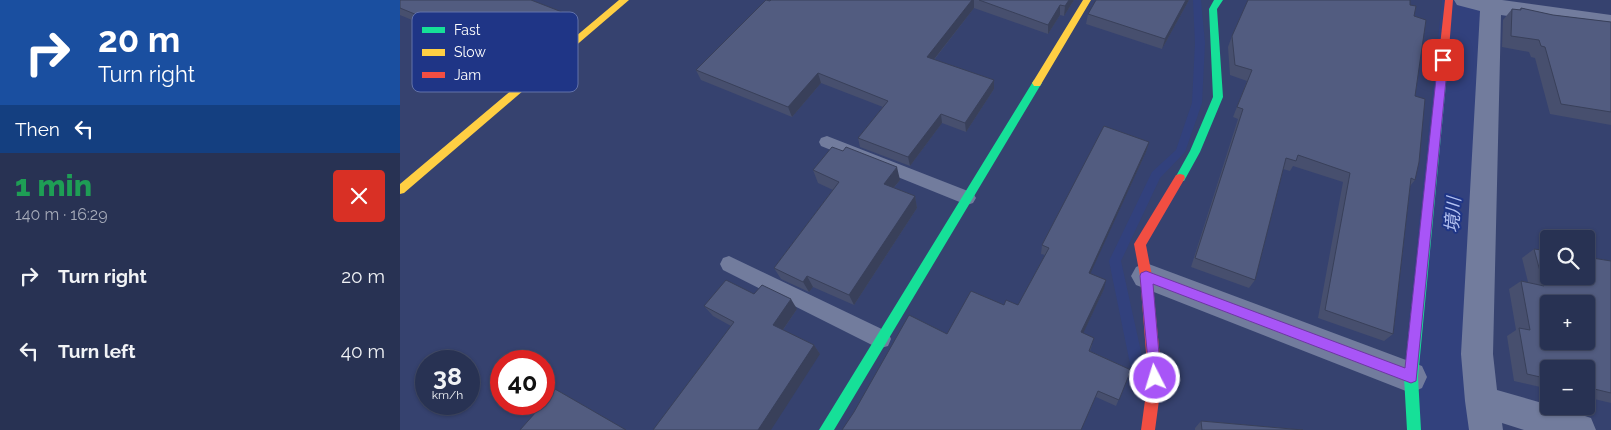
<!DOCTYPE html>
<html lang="en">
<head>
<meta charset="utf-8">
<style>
	:root { --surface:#283253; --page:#303a5a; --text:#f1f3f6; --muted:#a5aab8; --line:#444d6a }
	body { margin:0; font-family:Raleway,"Noto Sans JP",sans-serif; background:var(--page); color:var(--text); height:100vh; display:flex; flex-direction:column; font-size:19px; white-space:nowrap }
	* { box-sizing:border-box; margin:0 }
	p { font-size:16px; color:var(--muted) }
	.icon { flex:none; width:28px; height:28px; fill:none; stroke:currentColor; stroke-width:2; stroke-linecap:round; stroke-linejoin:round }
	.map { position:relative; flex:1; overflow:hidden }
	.details { display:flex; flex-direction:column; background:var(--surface); width:400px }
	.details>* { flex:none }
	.guide { background:#1a4fa0; color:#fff; overflow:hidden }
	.tools { position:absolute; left:1140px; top:230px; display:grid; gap:10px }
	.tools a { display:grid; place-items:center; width:55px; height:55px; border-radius:5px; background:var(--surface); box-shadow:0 1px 4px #0004,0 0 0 1px var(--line); font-size:25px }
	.speed { position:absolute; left:15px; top:350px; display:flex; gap:10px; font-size:25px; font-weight:700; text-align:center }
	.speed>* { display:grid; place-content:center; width:65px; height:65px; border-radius:50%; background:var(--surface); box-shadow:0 1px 4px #0004,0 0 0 1px var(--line); line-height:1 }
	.speed small { font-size:12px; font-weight:400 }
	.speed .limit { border:8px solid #d22; background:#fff; color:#111 }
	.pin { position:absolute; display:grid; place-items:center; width:42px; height:42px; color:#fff; margin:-21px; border-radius:10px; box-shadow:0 2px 8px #0006 }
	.me { position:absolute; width:55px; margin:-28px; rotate:355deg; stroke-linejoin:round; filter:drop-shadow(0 0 4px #0008) }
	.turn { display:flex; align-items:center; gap:18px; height:105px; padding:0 15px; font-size:22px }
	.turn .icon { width:65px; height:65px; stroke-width:2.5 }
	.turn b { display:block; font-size:35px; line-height:42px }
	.then { display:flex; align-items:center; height:48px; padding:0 15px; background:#0003; gap:10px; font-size:19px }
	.round { display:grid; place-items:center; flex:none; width:52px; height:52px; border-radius:5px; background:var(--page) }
	.headline { display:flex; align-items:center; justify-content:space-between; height:85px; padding:0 15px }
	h1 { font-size:30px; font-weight:800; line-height:38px; color:#1e9e55 }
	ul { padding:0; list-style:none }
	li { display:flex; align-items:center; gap:15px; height:75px; padding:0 15px }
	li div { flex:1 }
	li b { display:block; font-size:19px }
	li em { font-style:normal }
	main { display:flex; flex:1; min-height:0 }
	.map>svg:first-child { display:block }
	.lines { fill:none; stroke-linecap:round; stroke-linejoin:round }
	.stream { fill:#32417d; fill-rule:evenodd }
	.river { fill:#32417d; fill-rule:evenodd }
	.lane { fill:#727c9d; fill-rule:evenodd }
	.street { fill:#727c9d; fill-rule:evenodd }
	.fast { fill:#16e098; fill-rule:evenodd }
	.slow { fill:#ffcf43; fill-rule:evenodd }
	.jam { fill:#f24e42; fill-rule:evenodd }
	.wall { fill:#474f6e }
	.shaded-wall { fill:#39405a }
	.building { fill:#525c80; stroke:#39405a; fill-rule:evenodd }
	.route { fill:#a855f7; stroke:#6d37a1 }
	.labels { text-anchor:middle; stroke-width:4; stroke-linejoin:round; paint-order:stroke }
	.water-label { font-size:18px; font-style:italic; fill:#b4c2f1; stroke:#1f3586 }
	.key { fill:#1f3586; stroke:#6272aa; stroke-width:1 }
	.key-label { font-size:14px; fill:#fff }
</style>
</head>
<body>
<main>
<section class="details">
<div class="guide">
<div class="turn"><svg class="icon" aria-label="right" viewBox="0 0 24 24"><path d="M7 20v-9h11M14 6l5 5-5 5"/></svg><div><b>20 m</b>Turn right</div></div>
<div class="then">Then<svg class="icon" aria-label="left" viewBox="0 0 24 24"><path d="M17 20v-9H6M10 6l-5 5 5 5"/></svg></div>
</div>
<div class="headline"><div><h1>1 min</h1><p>140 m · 16:29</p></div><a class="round" style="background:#d93025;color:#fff"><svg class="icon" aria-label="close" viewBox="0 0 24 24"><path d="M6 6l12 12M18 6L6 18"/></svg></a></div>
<ul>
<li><svg class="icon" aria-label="right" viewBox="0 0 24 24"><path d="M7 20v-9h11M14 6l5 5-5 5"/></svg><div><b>Turn right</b></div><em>20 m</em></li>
<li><svg class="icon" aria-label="left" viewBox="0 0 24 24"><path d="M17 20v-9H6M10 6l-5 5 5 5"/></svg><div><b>Turn left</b></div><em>40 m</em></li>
</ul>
</section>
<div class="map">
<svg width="1211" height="430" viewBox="0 0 1211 430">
	<rect width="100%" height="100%" fill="#36426f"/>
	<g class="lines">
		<path class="stream" d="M793,0H801L805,43L802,103L785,152L760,178L721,261L749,388L747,393L742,394L737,393L735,388L709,261L752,172L776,150L792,103L795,43Z"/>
		<path class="river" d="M1042,0H1094L1081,360L1087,430H1007L1005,360Z"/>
		<path class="lane" d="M427,136L573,193L576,198L573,203L567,205L421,146L419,142L421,138Z
			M329,256L488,332L491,339L488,346L481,348L474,346L323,270L320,264L323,258Z"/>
		<path class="street" d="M1054,0H1102L1211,15V31L1101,15L1093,354L1097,390L1149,405V406H1155L1191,418L1196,430H1124L1102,423L1103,430H1069L1065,401L1061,354L1080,11L1057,5Z
			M746,263L1022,366L1027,377L1022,388L1011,393L736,285L731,276L736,267Z"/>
		<path class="fast" d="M814,0H823L817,9L823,97L800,152L784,181H776L775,178L790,151L813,97L809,9Z
			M1042,70L1047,73L1018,377L1021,430H1007L1004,377L1037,73Z
			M637,79L642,83L640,86L434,430H419L634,80Z"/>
		<path class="slow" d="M219,0H229L4,193L0,194V184Z
			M683,0H691L640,86H634L632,83L634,80Z"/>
		<path class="jam" d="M1045,0H1053L1047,73L1042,76L1037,73Z
			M780,174L784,175L785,178L746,245L752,276L762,378L755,430H741L748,378L740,276L734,244L776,175Z"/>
	</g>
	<path class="wall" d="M0,0L171,24L121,65L0,15Z
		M371,0H674L664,16L660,15L648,34L574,8L534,60L594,89L566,132L542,123L510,166L460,147L458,138L483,107L421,83L392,117L301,80L296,70Z
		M696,0H789L762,49L686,24L688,14Z
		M1010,5L1014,16L1015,96V180L1010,186L993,334L984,341L918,318L943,182L893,166L890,171L883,169L855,280L849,288L791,267L838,119L833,117L847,81L830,75L828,47L832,36Z
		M1121,8L1153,15L1211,22V125L1150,114L1135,58L1131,57L1129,52L1102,47L1103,20L1112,9L1119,10Z
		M749,142L746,152L690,273L704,289L683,333L692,345L690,351L731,370L716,406L696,397L547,334L604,305H618L645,255L641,254L642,245Z
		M413,170L500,180L494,188L515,196L517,208L454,305L413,287L409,292L381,279L374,268L433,190L418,183Z
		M1134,249L1211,261V403L1186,397V369H1149V389L1114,381L1107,336L1116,330L1109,289L1121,281L1128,282L1122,258Z
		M354,294L397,309L383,330L414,345L420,354L331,326L313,316L304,306Z
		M801,421L903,430H795V428Z"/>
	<path class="shaded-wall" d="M572,0H574V8L528,67L527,57Z
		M669,0H674L664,16L665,6Z
		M786,0H789L762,49L765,39Z
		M660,5V15L648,34V25Z
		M162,12L171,24L121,65L110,53Z
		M418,73L421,83L392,117L388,107Z
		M594,80V89L566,132L565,123Z
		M541,114L542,123L510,166L508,157Z
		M749,142L746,152L687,281L689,273Z
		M497,167L500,180L487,196L484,184Z
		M515,196L517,208L454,305L449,295Z
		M407,276L413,287L409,292L403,282Z
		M706,280L704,289L680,340L681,332Z
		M391,299L397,309L380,334L373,325Z
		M414,345L420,354L371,430H358Z"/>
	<path class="building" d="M0,0H131L162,12L110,53L0,8Z
		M366,0L370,1L371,0H572L527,57L594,80L565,123L541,114L508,157L458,138L488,101L418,73L388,107L296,70Z
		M579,0H669L665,6L660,5L648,25Z
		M696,0H786L765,39L688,14Z
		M848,0H1010V5L1016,6L1014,16L1026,20L1015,96L1025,99L1019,162L1015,180L1011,178L993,334L925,310L950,173L898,155L896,161L886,158L855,280L795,258L843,109L837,107L852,70L835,65L832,36Z
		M1121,8L1153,15L1211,22V112L1161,104L1145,47L1141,46L1139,40L1111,36L1112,9L1121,10Z
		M704,126L749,142L689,273L706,280L681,332L694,338L689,351L731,370L719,400L698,391L681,430H442L454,412L509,315L547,334L571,291L604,305L606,300L618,305L649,248L642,245Z
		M432,147L443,151L446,147L497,167L484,184L515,196L449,295L407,276L403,282L374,268L439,182L413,170Z
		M1134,249L1149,251V276H1186V257L1211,261V393L1186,387V369H1149V379L1127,374L1119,328L1130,330L1121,281L1144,286ZM1149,304H1186V341H1149Z
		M326,280L354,294L362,285L391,299L373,325L414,345L358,430H253L334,322L304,306Z
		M155,389L226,430H120L143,404H144V403Z
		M801,421L903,430H802Z"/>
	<path class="route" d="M1043,56L1048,60L1016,381L1011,383L753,284L761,378L759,382L755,384L750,382L740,276L741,273L746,271L1005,368L1038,60Z"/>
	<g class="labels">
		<g class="water-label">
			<text transform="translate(1053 215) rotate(-86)" y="6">境川</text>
		</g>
	</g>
	<rect x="12" y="12" width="166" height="80" rx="8" class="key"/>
	<rect x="22" y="27" width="23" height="6" fill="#16e098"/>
	<rect x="22" y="49" width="23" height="7" fill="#ffcf43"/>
	<rect x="22" y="72" width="23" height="6" fill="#f24e42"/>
	<g class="key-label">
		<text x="54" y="35">Fast</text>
		<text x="54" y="57">Slow</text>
		<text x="54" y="80">Jam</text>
	</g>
</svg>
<div class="tools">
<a><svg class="icon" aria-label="search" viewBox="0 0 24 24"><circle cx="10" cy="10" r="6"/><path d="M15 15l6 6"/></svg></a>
<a>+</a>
<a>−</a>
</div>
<div class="speed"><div>38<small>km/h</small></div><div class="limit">40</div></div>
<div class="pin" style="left:1043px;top:60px;background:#d93025"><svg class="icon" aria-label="arrive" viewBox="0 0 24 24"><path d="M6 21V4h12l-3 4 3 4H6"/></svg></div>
<svg class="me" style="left:755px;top:378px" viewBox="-20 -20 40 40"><circle r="17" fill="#a855f7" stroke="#fff" stroke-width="3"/><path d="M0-11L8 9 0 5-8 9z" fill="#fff"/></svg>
</div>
</main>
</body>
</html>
